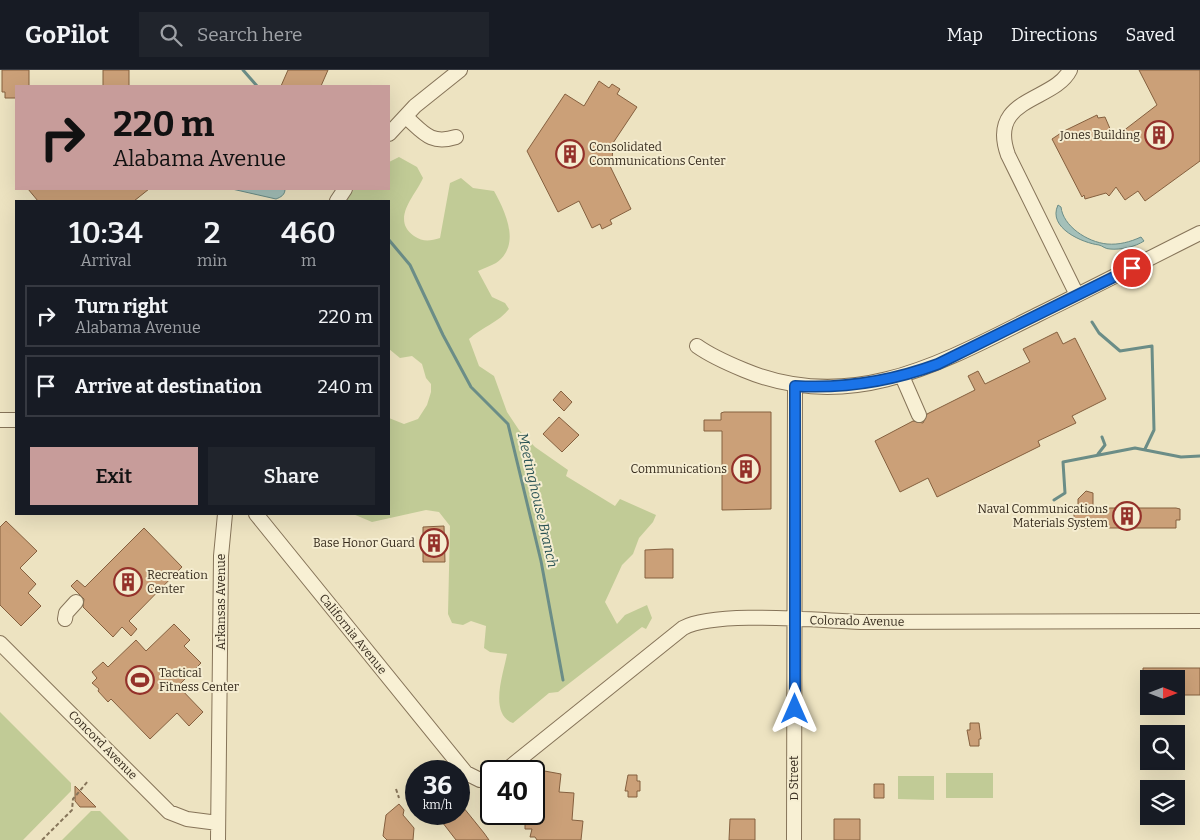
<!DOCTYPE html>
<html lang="en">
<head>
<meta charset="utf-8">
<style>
	:root { --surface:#171b24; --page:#20242c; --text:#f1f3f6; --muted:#9ea1a6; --line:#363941; --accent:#c79c9a }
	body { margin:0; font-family:Bitter,serif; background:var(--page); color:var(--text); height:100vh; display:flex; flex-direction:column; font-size:19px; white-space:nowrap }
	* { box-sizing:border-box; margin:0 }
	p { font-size:16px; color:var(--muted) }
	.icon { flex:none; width:28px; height:28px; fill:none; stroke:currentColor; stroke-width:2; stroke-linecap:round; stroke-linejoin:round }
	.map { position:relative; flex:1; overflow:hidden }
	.drawer { position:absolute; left:15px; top:130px; width:375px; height:315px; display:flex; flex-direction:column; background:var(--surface); border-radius:0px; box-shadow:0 5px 20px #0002 }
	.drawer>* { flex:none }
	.hud { position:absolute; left:15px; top:15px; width:375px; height:105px; border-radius:0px; box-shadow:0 5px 20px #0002; background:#c79c9a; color:#111; overflow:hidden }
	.needle { width:32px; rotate:90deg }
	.controls { position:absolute; left:1140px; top:600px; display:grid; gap:10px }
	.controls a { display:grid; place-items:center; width:45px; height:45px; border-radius:0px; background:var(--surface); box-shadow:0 5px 20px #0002; font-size:25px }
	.speed { position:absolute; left:405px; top:690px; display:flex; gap:10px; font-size:25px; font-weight:700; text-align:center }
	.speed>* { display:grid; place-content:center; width:65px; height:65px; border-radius:50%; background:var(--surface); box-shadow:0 5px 20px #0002; line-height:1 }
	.speed small { font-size:12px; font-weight:400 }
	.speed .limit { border:2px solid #111; border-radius:8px; background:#fff; color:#111 }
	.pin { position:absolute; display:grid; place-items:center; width:42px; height:42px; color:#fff; margin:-21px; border:2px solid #fff; border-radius:50%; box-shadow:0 1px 5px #0007 }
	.me { position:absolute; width:55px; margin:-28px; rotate:0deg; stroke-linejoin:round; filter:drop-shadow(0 0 4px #0008) }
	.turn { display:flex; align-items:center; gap:18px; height:105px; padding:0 15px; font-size:22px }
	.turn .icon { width:65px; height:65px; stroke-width:2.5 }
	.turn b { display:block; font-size:35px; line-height:42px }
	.eta { display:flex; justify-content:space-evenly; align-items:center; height:85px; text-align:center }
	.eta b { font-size:30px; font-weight:600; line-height:35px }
	.action { display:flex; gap:10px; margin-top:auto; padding:10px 15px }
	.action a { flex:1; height:58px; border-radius:0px; background:var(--accent); color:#111; font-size:20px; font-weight:600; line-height:58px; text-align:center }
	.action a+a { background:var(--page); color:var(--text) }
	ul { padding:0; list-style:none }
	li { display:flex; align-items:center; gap:15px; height:62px; margin:0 10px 8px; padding:0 5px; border:2px solid var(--line); border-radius:0px }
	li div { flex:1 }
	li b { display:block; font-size:19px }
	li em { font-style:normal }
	header { display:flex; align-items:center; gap:30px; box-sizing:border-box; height:70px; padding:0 25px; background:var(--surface); border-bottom:1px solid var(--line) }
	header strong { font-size:24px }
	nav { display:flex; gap:28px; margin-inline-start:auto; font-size:18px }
	.search { width:350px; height:45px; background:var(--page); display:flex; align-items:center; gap:12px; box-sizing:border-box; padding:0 18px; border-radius:0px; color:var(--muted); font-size:19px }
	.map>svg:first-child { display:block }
	.green { fill:#c1cb96 }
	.water { fill:#a4c0b9; stroke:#6b8d87 }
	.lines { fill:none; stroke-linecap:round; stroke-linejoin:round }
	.stream { stroke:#6b8d87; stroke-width:3 }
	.building { fill:#cba078; stroke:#85603f }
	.minor-casing { stroke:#867459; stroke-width:16 }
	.path { stroke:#867459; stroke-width:2; stroke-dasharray:4 2.5; stroke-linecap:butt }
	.minor { stroke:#f8f0d4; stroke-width:14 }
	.route-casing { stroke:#114b97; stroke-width:12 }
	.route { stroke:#1a73e8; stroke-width:9 }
	.labels { text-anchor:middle; stroke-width:4; stroke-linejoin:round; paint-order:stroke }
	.poi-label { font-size:12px; fill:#362b1d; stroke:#f5edd1; text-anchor:end }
	.street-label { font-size:12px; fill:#362b1d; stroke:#f5edd1 }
	.water-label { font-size:14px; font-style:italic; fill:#2d5556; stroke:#f5edd1 }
</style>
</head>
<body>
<header>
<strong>GoPilot</strong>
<div class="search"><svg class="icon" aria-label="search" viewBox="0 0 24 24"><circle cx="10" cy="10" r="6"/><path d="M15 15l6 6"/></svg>Search here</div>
<nav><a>Map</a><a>Directions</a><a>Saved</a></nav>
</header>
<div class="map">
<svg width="1200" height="770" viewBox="0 0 1200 770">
	<rect width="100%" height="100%" fill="#ede3c1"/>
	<path class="green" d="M399,87L417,97L423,108C416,125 390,149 414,166C423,172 430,171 440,168L450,113L461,108L473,118L494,121C505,141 522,175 496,193C491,196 484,198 478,201L492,227L505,233L509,239C499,252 481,258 469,269L479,296L494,306L507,342L519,360L535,377L568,400L566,406L615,436L620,429L656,445L653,452L639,468L633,484L622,495L605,532L617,554L625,545L647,535L652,548L646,559L642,557L558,622L549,623L513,653C488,644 504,602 507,584L490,582L484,578L486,556L471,551L463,555L452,553L448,544L450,456L439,442L426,440L372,452L353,444H389V348L404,354L418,349L427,335L431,322V314L426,308L422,294L412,286L400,288L389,279V131H346L354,119H389V92Z
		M0,642L71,713V721L23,770H0Z
		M946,703H993V728H946Z
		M898,706H934V730L898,729Z
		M91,741H100L129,770H62Z"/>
	<path class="water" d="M232,119H285C285,125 281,127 276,129Z
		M1058,135L1061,137C1063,156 1087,172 1107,174C1119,175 1130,172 1141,167L1144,171C1135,177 1120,180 1110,179C1105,179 1103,176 1099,175C1083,173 1047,158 1058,135Z"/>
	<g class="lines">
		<path class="stream" d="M243,0L257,16
			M389,170L410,195L443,265L471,317L508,354L541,491L563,610
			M1092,252L1099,263L1120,281L1152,276L1154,360L1145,379
			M1098,384L1105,375L1102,367
			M1054,430L1065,423L1063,392L1135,378L1181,387L1200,386"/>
	</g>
	<path class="building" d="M2,0H29V16H16V28H5V22H2Z
		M103,0H129V16H103Z
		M288,0H328L321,16H281Z
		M1139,0H1200V91L1145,131L1138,121L1125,130L1116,117L1109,126L1106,123L1085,129L1084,125L1082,127L1052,69L1064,61L1097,45L1098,48L1105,47L1114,68L1157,35Z
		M599,11L609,18L612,14L620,19L617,24L637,37L613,73L612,92L609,94L631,139L610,150L612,154L602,159L600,154L592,158L579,131L558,142L527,81L565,24L584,36Z
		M28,119H149L134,131H38Z
		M1057,262L1063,274L1075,268L1106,329L1072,346L1076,353L1038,371L1040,376L937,427L928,408L900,422L875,371L913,351L923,353L927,344L975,320L968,306L978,301L985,314L1030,292L1023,279Z
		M561,321L572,332L564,341L553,330Z
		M724,342H771V439L722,440V361H704V350H721V343Z
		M559,347L579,365L562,382L543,364Z
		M1086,421L1093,423V438H1176L1180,439V450H1176V458H1067L1074,449V443H1078V429Z
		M6,451L37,481L20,498L36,514L28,523L41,536L21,556L0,535V457Z
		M444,456L445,492H423V457Z
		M144,458L182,497L129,551L137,559L131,566L122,557L113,567L83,537L84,529L71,516L77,510L85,517Z
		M665,479H673V508H645V480Z
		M174,554L190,570L184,576L201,593L178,616L203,642L189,656L177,643L150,669L111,629L108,632L98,621L99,619L92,613L97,608L92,602L103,592L108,597L136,570L146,581Z
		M1143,598H1200V625H1176V609H1143Z
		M970,653H979L981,669H979V676H970L967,660H970Z
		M539,700L561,704L559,722L574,723L572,750L583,751L581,770H537L535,767H530L532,759H525V754L517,744H534V706L538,707Z
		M628,705H637V711H640V721H637V727H628V721H625Z
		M874,714H884V728H874Z
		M75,716L96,737H80L75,731Z
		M459,732L484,763L489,770H456L439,748L444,744H459Z
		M399,734L404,740L403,745L414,758L413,770H387L383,766L386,745Z
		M730,749H755V770H729Z
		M834,749H860V770H834Z"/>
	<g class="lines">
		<defs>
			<path id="minor" d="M1070,0C1054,32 987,27 1008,85L1077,225
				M406,47C423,62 430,75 456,67
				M389,64L415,36L460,0
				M337,131L345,119
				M697,276C711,286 727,293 744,300C851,345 943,292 1037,245C1092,218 1146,190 1200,163
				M902,306L919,345
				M0,350H16
				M256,444L466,703L480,710L491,709
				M65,549L66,543L76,532
				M0,573L169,742L187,749L218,753
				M505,701L683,558C716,540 822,551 863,552C975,552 1088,551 1200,551
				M218,770L221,486L225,444
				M794,770L795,316"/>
		</defs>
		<use href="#minor" class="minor-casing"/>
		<path class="path" d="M396,719L399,728
			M42,770L72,740L73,729L88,711"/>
		<use href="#minor" class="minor"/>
	</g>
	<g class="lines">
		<defs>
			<path id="route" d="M795,639V316C845,319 892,311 938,294L1132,198"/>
		</defs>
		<use href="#route" class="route-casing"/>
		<use href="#route" class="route"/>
	</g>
	<defs>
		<symbol id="building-ring" viewBox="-11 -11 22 22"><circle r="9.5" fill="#f5edd1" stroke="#94312a" stroke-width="1.5"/><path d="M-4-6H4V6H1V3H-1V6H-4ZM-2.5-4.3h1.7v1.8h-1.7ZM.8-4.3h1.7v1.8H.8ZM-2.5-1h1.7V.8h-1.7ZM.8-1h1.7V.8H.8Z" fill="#94312a"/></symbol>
		<symbol id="stadium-ring" viewBox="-11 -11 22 22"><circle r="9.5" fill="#f5edd1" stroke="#94312a" stroke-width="1.5"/><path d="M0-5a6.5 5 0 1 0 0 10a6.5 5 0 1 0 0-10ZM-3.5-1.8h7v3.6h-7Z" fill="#94312a"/></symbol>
	</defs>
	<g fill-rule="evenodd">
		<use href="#building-ring" x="1143" y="49" width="32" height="32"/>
		<use href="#building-ring" x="554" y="68" width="32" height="32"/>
		<use href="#building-ring" x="730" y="383" width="32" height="32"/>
		<use href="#building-ring" x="1111" y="430" width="32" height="32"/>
		<use href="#building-ring" x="418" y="457" width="32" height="32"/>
		<use href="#building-ring" x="112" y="496" width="32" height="32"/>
		<use href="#stadium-ring" x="124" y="594" width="32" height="32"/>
	</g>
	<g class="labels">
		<g class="poi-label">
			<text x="1140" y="69">Jones Building</text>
			<text x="589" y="81" text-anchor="start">Consolidated<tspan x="589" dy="14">Communications Center</tspan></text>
			<text x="727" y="403">Communications</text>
			<text x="1108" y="443">Naval Communications<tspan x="1108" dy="14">Materials System</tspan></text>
			<text x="415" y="477">Base Honor Guard</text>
			<text x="147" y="509" text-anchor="start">Recreation<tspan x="147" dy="14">Center</tspan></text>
			<text x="159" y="607" text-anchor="start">Tactical<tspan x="159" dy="14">Fitness Center</tspan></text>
		</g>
		<g class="street-label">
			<text transform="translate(221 532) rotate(-90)" y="4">Arkansas Avenue</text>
			<text transform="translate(857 551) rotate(1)" y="4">Colorado Avenue</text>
			<text transform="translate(353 564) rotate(51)" y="4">California Avenue</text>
			<text transform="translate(103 675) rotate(45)" y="4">Concord Avenue</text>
			<text transform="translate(794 708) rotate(-90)" y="4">D Street</text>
		</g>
		<g class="water-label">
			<text transform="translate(538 430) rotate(77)" y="5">Meetinghouse Branch</text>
		</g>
	</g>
</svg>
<div class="controls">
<a><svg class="needle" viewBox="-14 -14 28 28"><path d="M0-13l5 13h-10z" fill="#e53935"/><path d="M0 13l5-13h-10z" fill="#9ea1a6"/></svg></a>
<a><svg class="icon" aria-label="search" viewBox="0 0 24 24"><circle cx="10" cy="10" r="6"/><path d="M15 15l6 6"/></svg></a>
<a><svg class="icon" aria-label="layers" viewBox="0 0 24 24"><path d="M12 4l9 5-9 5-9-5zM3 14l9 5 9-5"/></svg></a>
</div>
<div class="speed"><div>36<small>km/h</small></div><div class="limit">40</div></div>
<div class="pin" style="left:1132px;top:198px;background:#d93025"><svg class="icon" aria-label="arrive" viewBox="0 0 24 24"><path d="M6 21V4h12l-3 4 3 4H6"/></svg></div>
<svg class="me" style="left:795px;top:639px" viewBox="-20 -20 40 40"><path d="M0-17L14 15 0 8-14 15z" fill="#1a73e8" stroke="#fff" stroke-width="4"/></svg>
<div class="hud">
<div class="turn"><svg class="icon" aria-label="right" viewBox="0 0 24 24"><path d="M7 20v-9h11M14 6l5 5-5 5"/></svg><div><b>220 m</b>Alabama Avenue</div></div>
</div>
<section class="drawer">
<div class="eta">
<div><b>10:34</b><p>Arrival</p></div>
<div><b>2</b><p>min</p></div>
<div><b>460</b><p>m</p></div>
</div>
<ul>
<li><svg class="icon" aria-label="right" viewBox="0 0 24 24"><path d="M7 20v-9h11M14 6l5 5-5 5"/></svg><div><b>Turn right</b><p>Alabama Avenue</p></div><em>220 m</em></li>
<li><svg class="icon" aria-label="arrive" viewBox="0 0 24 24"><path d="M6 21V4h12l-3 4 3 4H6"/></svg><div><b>Arrive at destination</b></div><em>240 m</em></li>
</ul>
<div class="action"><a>Exit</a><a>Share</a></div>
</section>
</div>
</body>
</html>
